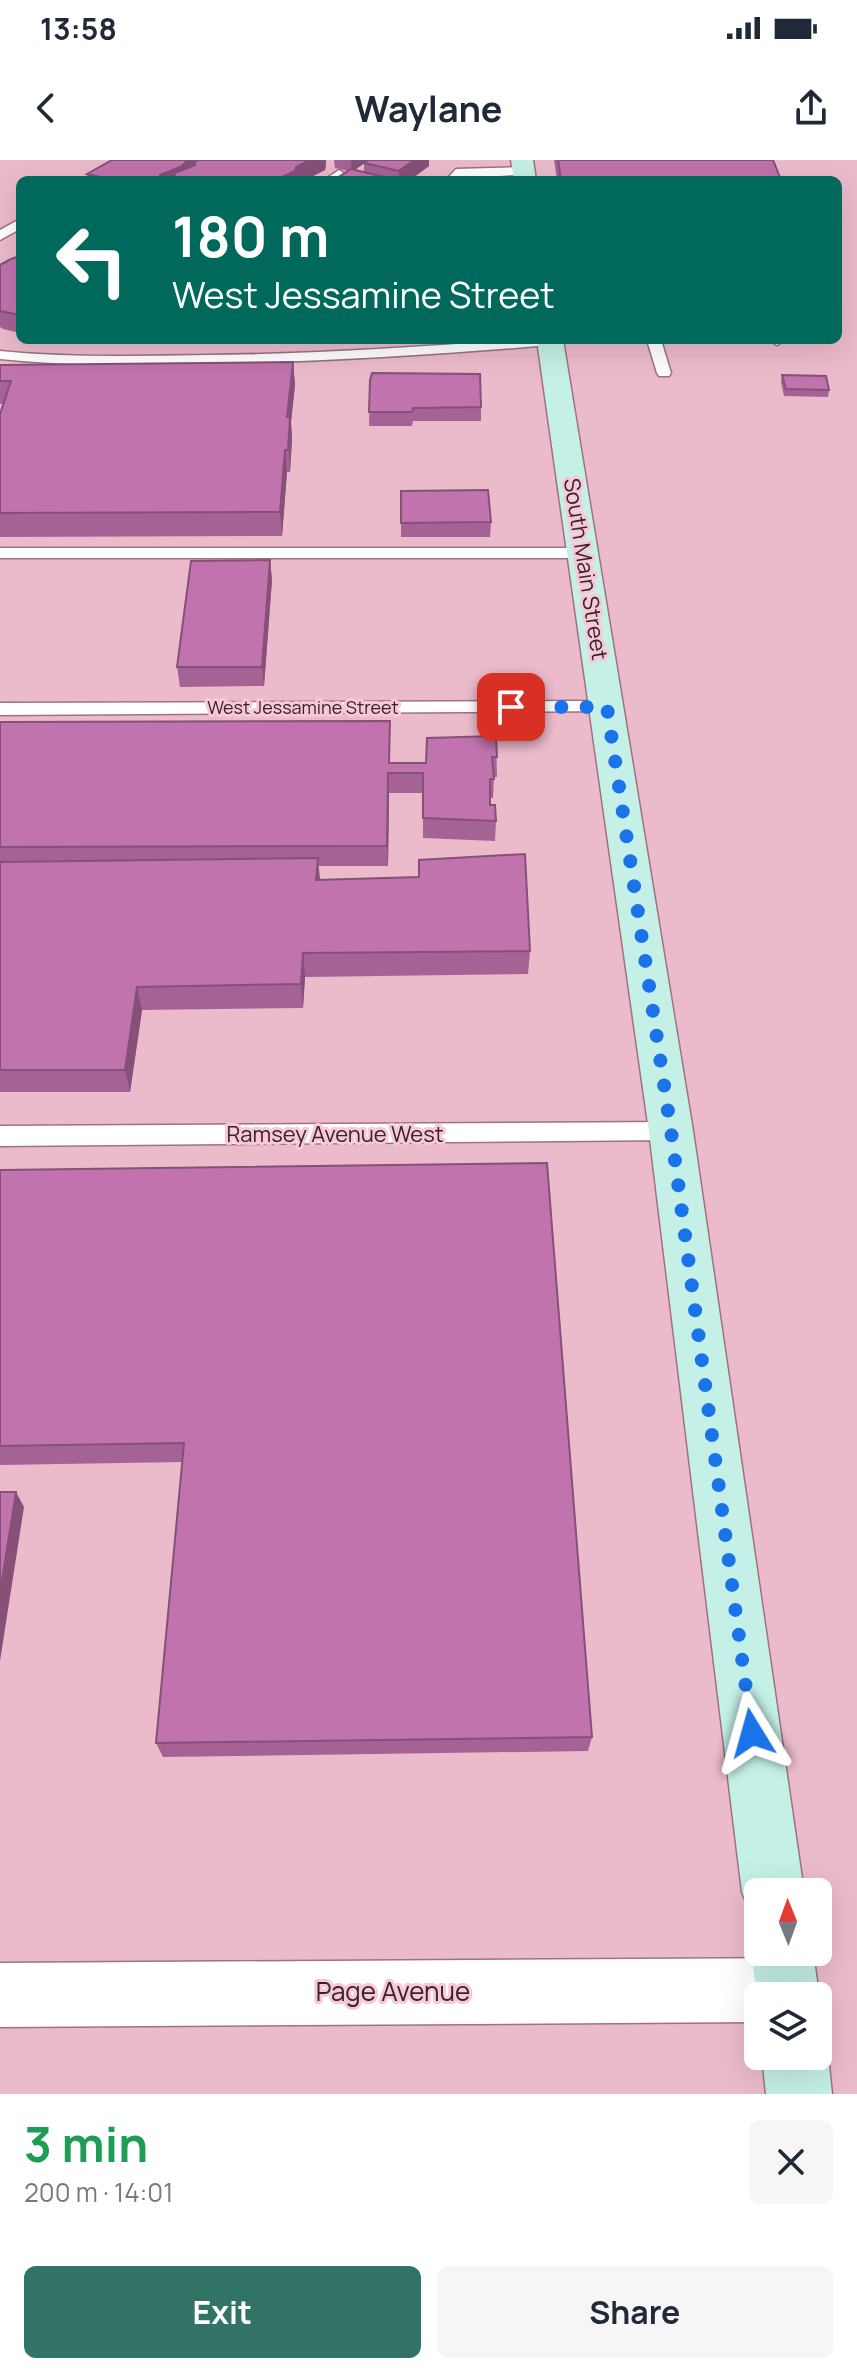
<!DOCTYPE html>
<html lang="en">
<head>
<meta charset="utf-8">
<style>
	:root { --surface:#fff; --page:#f6f6f7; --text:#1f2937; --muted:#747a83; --accent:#317466 }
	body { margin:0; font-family:Manrope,sans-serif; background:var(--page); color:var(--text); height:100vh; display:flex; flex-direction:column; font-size:30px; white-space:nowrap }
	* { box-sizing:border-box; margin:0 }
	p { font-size:26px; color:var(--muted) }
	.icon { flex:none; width:44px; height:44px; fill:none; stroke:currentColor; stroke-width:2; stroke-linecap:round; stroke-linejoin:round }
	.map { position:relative; height:1934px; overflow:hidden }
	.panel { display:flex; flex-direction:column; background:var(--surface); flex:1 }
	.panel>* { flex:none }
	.hud { position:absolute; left:16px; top:16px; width:826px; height:168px; border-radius:12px; box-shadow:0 8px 32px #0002; background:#00695c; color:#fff; overflow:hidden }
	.needle { width:52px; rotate:359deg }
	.buttons { position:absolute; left:744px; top:1718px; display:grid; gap:16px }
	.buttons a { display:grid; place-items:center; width:88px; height:88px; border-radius:12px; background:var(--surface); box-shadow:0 8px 32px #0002; font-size:40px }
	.pin { position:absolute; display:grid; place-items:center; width:68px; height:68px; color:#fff; margin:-34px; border-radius:16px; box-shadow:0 4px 12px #0006 }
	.me { position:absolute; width:88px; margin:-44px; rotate:352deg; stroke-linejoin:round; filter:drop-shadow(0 0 6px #0008) }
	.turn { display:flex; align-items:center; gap:28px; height:168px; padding:0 24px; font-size:36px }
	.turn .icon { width:104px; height:104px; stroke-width:2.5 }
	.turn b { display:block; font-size:56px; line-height:68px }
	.round { display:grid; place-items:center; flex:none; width:84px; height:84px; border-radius:12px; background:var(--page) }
	.overview { display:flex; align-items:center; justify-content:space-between; height:136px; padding:0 24px }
	h1 { font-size:48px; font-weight:700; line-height:60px; color:#1e9e55 }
	.action { display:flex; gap:16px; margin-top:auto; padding:16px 24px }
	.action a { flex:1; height:92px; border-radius:12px; background:var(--accent); color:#fff; font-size:32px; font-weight:700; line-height:92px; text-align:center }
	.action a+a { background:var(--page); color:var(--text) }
	.status { display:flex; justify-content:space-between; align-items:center; height:56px; padding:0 40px; background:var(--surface); direction:ltr }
	.status svg { height:22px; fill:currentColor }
	header { display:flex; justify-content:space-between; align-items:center; height:104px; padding:0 24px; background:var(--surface); font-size:36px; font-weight:700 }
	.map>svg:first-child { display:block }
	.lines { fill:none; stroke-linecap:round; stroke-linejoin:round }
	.lane-casing { stroke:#9e7281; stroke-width:3 }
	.street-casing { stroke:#9e7281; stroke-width:3 }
	.secondary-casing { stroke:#9e7281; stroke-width:3 }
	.lane { fill:#fff; fill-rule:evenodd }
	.street { fill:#fff; fill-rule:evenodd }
	.secondary { fill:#c4f0e8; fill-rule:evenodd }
	.wall { fill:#a56395; fill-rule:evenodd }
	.shaded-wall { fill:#865079 }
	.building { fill:#c073ad; stroke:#865079; stroke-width:2 }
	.route { stroke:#1a73e8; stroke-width:14; stroke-dasharray:0 25.2 }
	.labels { text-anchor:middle; stroke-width:6; stroke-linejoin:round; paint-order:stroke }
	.far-street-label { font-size:18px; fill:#36242a; stroke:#f8c8d7 }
	.street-label { font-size:22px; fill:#36242a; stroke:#f8c8d7 }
	.near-street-label { font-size:26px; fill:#36242a; stroke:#f8c8d7 }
</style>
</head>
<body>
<div class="status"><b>13:58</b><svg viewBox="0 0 49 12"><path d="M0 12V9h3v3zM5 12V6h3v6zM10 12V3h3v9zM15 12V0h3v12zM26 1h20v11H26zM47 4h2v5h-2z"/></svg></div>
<header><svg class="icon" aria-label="back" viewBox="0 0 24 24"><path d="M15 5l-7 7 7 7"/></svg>Waylane<svg class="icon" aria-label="share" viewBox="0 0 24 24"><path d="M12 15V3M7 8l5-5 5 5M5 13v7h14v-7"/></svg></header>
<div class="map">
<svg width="857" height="1934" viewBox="0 0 857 1934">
	<rect width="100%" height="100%" fill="#ebbbcb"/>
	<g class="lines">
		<defs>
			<path id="lane" d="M523,7L529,11L527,14L446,20L456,9Z
				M339,10L345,14L338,20H324Z
				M20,59V69L0,80V70Z
				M511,180L557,181L550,185C434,195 318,202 202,204C134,205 67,206 0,199V191C69,198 138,196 207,195C308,194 409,188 511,180Z
				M647,180H661L671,213L669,216H659L657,213Z
				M770,180H784V181L777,185Z
				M0,388H583L591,393L583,398H0Z
				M607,541L614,543L616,547L614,551L0,555V543Z
				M671,962L680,964L683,971L680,978L671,980L0,986V966Z"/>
			<path id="street" d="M787,1798L809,1808L819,1830L816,1836H758V1862L0,1867V1803Z"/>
			<path id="secondary" d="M511,0H533L536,20H514Z
				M537,180H563L693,971L804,1732H758V1756L751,1754L742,1732L649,971Z
				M758,1774V1792H813L819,1836L818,1838L758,1836V1843L751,1792Z
				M818,1873L828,1896L832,1934H766L762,1896H818Z"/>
		</defs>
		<use href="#lane" class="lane-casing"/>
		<use href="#street" class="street-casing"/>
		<use href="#secondary" class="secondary-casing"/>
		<use href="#lane" class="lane"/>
		<use href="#street" class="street"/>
		<use href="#secondary" class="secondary"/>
	</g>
	<path class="wall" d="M112,0H326V5L325,10L305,20H88L87,14Z
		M334,0H429V6L410,20H337V18L348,11L335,8ZM364,3V12L354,10Z
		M554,0H773L781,20H557Z
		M20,96V173L3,169L0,167V105Z
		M349,180H415L395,184L362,183Z
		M293,202L295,225L291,262L292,279L290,312H287L282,376L0,377V254L3,244H0V205Z
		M782,215L829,230L828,237L784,236L781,222Z
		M370,220L481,247V261H413L412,266H369Z
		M401,331L491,362L490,377H401Z
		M270,400L272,420L264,526L180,527L177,507Z
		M390,561V603H426L496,576L497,617H494L493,638H490V645L496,661L495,681L423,678V633H389L388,706H318L320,720L530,791L528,814L305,817L303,848L142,850L130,932H0V562Z
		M0,1010L592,1577L588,1591L163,1597L156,1583L182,1302L0,1305Z"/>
	<path class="shaded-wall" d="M188,0H220L187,20H156L160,15Z
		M310,0H326L325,10L305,20H276L296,7Z
		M351,0H369L352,12Z
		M414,0H429V6L410,20H399V11Z
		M395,180H415L395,184Z
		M293,202L295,225L291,262L292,279L290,312L287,257Z
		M285,290L287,312L282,376L280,352Z
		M270,400L272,420L264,526L262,507Z
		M388,613L389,633L388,706L387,686Z
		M318,698L320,721L316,720Z
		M303,793L305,817L303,848L301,824Z
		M137,827L142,850L130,932L125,910Z
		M16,1332L24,1347L0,1501V1433Z"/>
	<path class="building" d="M112,0H188L182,6L160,15L161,19L156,20H112L87,14Z
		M199,0H310L296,7L295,11L276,20H165L174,19L175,13L195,5V1Z
		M368,0H414L399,11L364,3Z
		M558,0H773L781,20H561Z
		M351,9L384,17L379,20H346L337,18Z
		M20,96V155L0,151V105L11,99Z
		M293,202L287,257H290L288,290H285L280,352L0,353V254L11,221H0V205Z
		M372,213L480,214L481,247L413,248L412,252H369L370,220Z
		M782,215L826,216L829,230L786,229Z
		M488,330L491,362L401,363V331Z
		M270,400L262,507H177L191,401Z
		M390,561L389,603H426L427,578L496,576L497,597H492L494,619H490V645H495L496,661L423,658V613H388L387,686L0,687V562Z
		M525,694L530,791L303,793L301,824L137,827L125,910H0V702L318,698L316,720L419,717V700Z
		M547,1003L592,1577L156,1583L184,1283L0,1286V1010Z
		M0,1332H16L0,1433Z"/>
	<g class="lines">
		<path class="route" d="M511,547H607L671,971L752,1573"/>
	</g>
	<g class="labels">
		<g class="far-street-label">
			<text x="303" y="554">West Jessamine Street</text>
		</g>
		<g class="street-label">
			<text transform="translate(586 409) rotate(81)" y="8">South Main Street</text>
			<text x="335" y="982">Ramsey Avenue West</text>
		</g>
		<g class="near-street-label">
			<text x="393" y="1841">Page Avenue</text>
		</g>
	</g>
</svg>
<div class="buttons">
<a><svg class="needle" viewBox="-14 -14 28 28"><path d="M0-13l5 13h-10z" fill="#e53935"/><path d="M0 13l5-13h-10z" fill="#747a83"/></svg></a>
<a><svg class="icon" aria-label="layers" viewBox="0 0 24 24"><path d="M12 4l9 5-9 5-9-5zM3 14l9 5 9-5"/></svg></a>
</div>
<div class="pin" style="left:511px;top:547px;background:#d93025"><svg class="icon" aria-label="arrive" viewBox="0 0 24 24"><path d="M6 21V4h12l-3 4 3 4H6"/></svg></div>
<svg class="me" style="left:752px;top:1573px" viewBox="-20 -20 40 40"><path d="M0-17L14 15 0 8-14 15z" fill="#1a73e8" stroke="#fff" stroke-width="4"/></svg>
<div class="hud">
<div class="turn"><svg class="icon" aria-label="left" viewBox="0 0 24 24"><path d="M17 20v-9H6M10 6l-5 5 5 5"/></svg><div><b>180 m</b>West Jessamine Street</div></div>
</div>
</div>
<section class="panel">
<div class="overview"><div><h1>3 min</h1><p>200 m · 14:01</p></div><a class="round"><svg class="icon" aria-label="close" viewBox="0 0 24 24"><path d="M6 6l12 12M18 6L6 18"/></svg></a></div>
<div class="action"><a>Exit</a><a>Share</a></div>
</section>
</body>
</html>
